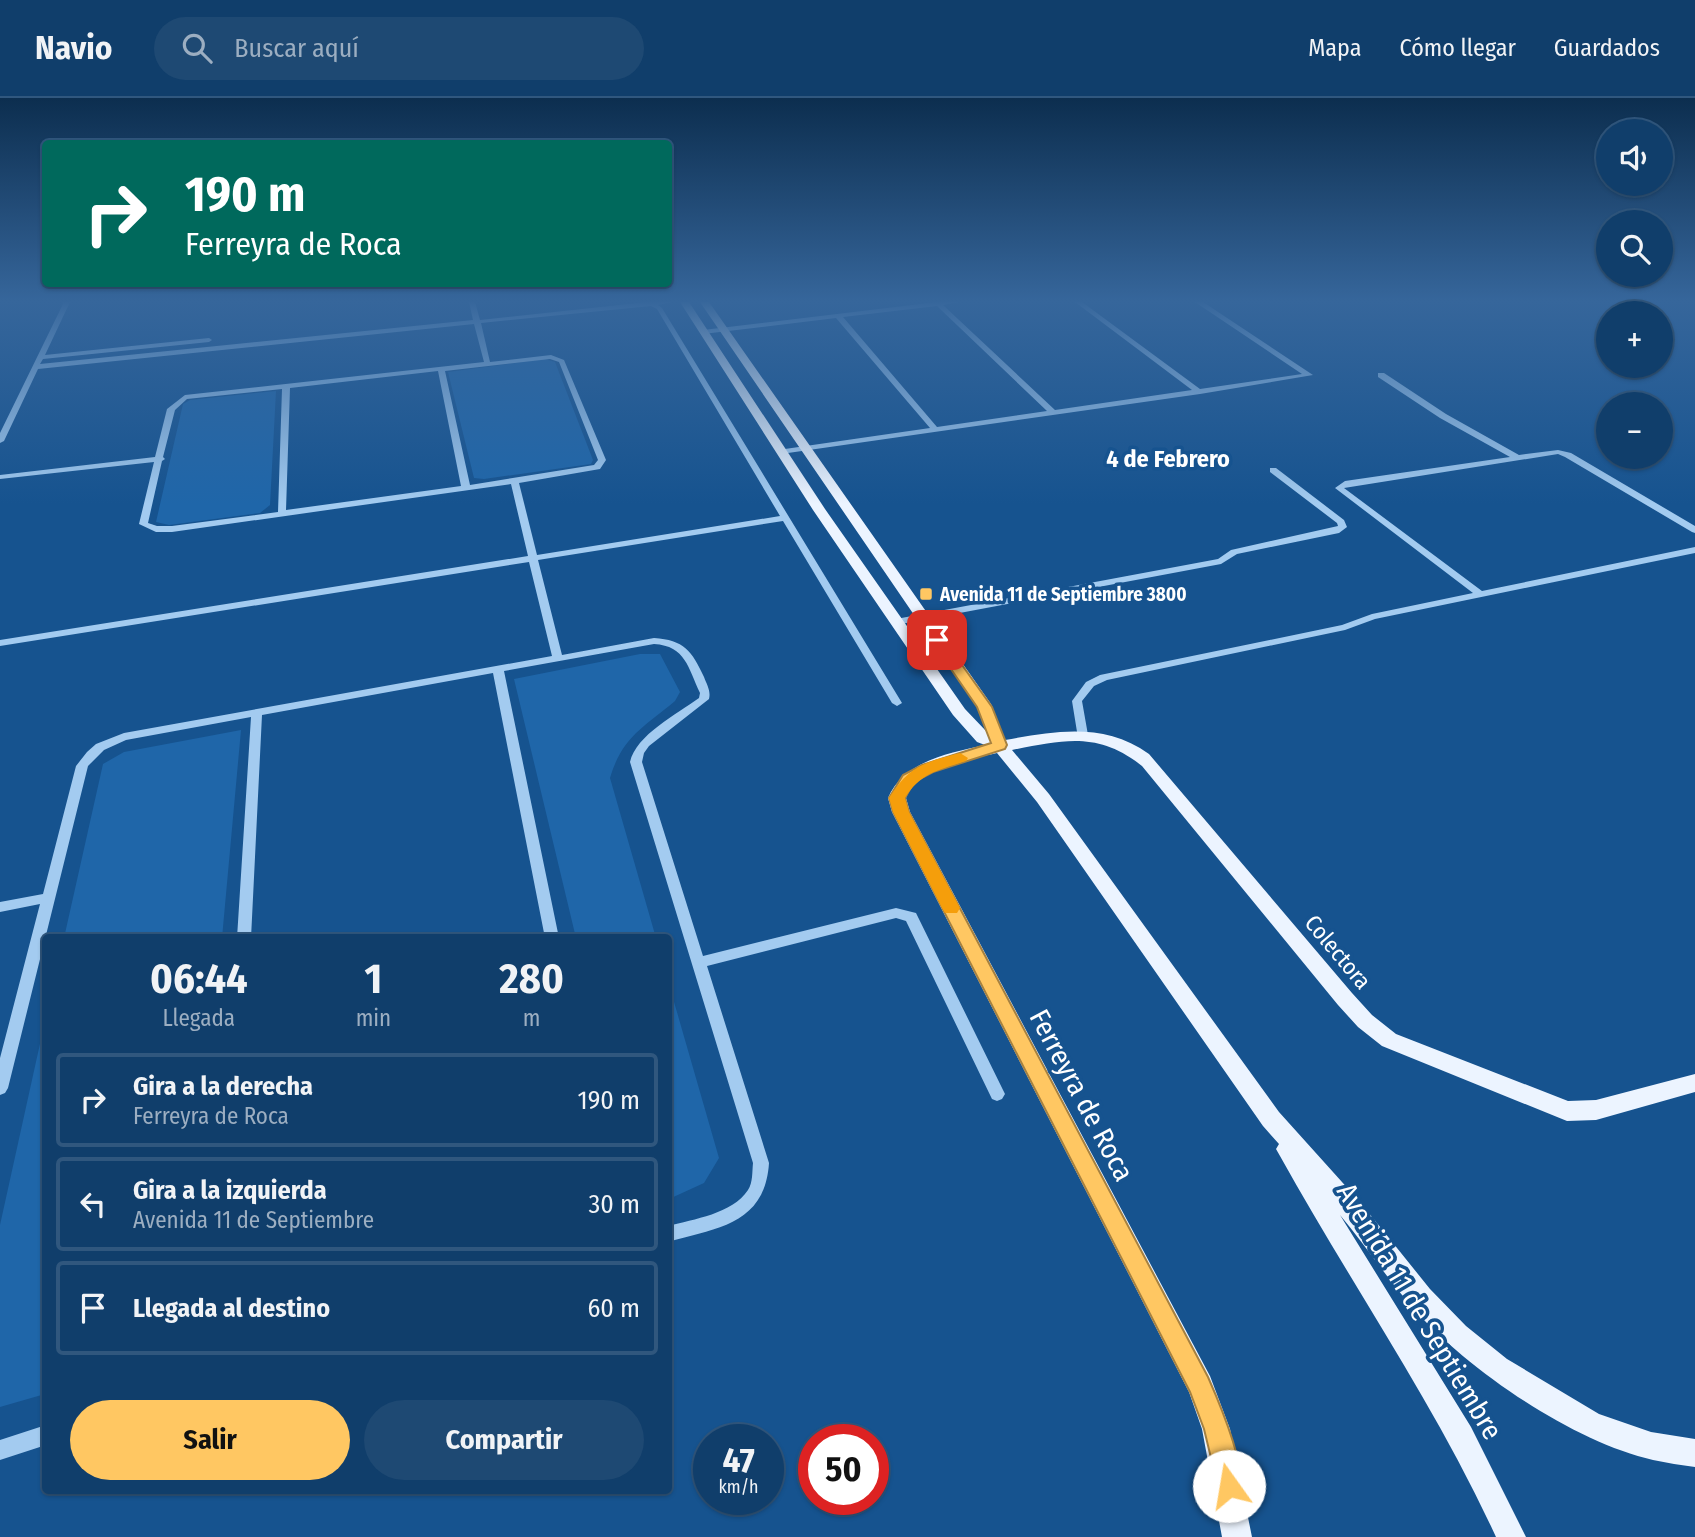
<!DOCTYPE html>
<html lang="es">
<head>
<meta charset="utf-8">
<style>
	:root { --surface:#103e6b; --page:#1e4973; --text:#f1f3f6; --muted:#9caec1; --line:#30577e; --accent:#ffc762 }
	body { margin:0; font-family:"Fira Sans Condensed",sans-serif; background:var(--page); color:var(--text); height:100vh; display:flex; flex-direction:column; font-size:26px; white-space:nowrap }
	* { box-sizing:border-box; margin:0 }
	p { font-size:23px; color:var(--muted) }
	.icon { flex:none; width:38px; height:38px; fill:none; stroke:currentColor; stroke-width:2; stroke-linecap:round; stroke-linejoin:round }
	.map { position:relative; flex:1; overflow:hidden }
	.drawer { position:absolute; left:42px; top:836px; width:630px; height:560px; display:flex; flex-direction:column; background:var(--surface); border-radius:7px; box-shadow:0 2px 5px #0004,0 0 0 2px var(--line) }
	.drawer>* { flex:none }
	.hud { position:absolute; left:42px; top:42px; width:630px; height:147px; border-radius:7px; box-shadow:0 2px 5px #0004,0 0 0 2px var(--line); background:#00695c; color:#fff; overflow:hidden }
	.tools { position:absolute; left:1596px; top:21px; display:grid; gap:14px }
	.tools a { display:grid; place-items:center; width:77px; height:77px; border-radius:50%; background:var(--surface); box-shadow:0 2px 5px #0004,0 0 0 2px var(--line); font-size:35px }
	.speed { position:absolute; left:693px; top:1326px; display:flex; gap:14px; font-size:35px; font-weight:700; text-align:center }
	.speed>* { display:grid; place-content:center; width:91px; height:91px; border-radius:50%; background:var(--surface); box-shadow:0 2px 5px #0004,0 0 0 2px var(--line); line-height:1 }
	.speed small { font-size:18px; font-weight:400 }
	.speed .limit { border:10px solid #d22; background:#fff; color:#111 }
	.pin { position:absolute; display:grid; place-items:center; width:60px; height:60px; color:#fff; margin:-30px; border-radius:14px; box-shadow:0 4px 10px #0006 }
	.me { position:absolute; width:77px; margin:-38px; rotate:347deg; stroke-linejoin:round; filter:drop-shadow(0 0 5px #0008) }
	.turn { display:flex; align-items:center; gap:24px; height:147px; padding:0 28px; font-size:32px }
	.turn .icon { width:91px; height:91px; stroke-width:2.5 }
	.turn b { display:block; font-size:49px; line-height:60px }
	.eta { display:flex; justify-content:space-evenly; align-items:center; height:119px; text-align:center }
	.eta b { font-size:42px; font-weight:700; line-height:49px }
	.primary-button { display:flex; gap:14px; margin-top:auto; padding:14px 28px }
	.primary-button a { flex:1; height:80px; border-radius:42px; background:var(--accent); color:#111; font-size:28px; font-weight:700; line-height:80px; text-align:center }
	.primary-button a+a { background:var(--page); color:var(--text) }
	ul { padding:0; list-style:none }
	li { display:flex; align-items:center; gap:21px; height:94px; margin:0 14px 10px; padding:0 14px; border:4px solid var(--line); border-radius:7px }
	li div { flex:1 }
	li b { display:block; font-size:26px }
	li em { font-style:normal }
	header { display:flex; align-items:center; gap:42px; box-sizing:border-box; height:98px; padding:0 35px; background:var(--surface); border-bottom:2px solid var(--line) }
	header strong { font-size:33px }
	nav { display:flex; gap:38px; margin-inline-start:auto; font-size:24px }
	.search { width:490px; height:63px; background:var(--page); display:flex; align-items:center; gap:18px; box-sizing:border-box; padding:0 24px; border-radius:38px; color:var(--muted); font-size:26px }
	.map>svg:first-child { display:block }
	.green { fill:#1f66a9 }
	.lines { fill:none; stroke-linecap:round; stroke-linejoin:round }
	.minor { fill:#a3cbf0; fill-rule:evenodd }
	.major { fill:#ecf4ff; fill-rule:evenodd }
	.route { fill:#ffc762; stroke:#a68140; stroke-width:2 }
	.slow { fill:#f59e0b }
	.poi-dot { fill:#ffc762; stroke:#16538f; stroke-width:2.5 }
	.labels { text-anchor:middle; stroke-width:7; stroke-linejoin:round; paint-order:stroke }
	.far-poi-label { font-size:19px; font-weight:bold; fill:#fff; stroke:#16538f; text-anchor:start }
	.street-label { font-size:23px; fill:#fff; stroke:#16538f }
	.far-district-label { font-size:24px; font-weight:bold; fill:#fff; stroke:#16538f }
	.near-street-label { font-size:28px; fill:#fff; stroke:#16538f }
</style>
</head>
<body>
<header>
<strong>Navio</strong>
<div class="search"><svg class="icon" aria-label="search" viewBox="0 0 24 24"><circle cx="10" cy="10" r="6"/><path d="M15 15l6 6"/></svg>Buscar aquí</div>
<nav><a>Mapa</a><a>Cómo llegar</a><a>Guardados</a></nav>
</header>
<div class="map">
<svg width="1695" height="1439" viewBox="0 0 1695 1439">
	<rect width="100%" height="100%" fill="#16538f"/>
	<path class="green" d="M545,261L555,264L593,362L591,366L484,381L474,380L448,274Z
		M276,293L270,407L260,415L169,427L156,424L183,306L190,302Z
		M640,556H660L680,594L675,603C644,629 622,639 610,680L656,840H576L514,581Z
		M241,632L222,840H64L103,666L124,654Z
		M668,883L719,1060L704,1085L669,1101Z
		M45,923V1296L0,1309V1127Z"/>
	<g class="lines">
		<path class="minor" d="M64,204H70L45,257L209,240L212,242L209,244L43,261L40,266L473,222L469,204H475L480,222L647,204H672L658,207L662,210L902,605L897,608L892,605L783,423L538,462L562,557L654,540C684,542 692,553 704,579C707,587 711,593 709,601L649,648L644,655L642,664L703,858L896,810L916,815L1005,996L1002,1001L997,1003L992,1001L906,823L896,820L707,868L769,1065C765,1126 718,1130 668,1144V1128C694,1121 732,1116 748,1092C753,1084 752,1074 753,1065L630,664C636,637 677,616 699,600L700,595C688,570 686,548 654,546L504,573L559,840H545L493,575L262,617L251,840H237L251,619L126,642L104,652L88,668L8,990L5,995L0,997V960L40,806L0,814V804L43,796L76,668L87,654L96,646L124,635L552,558L529,464L0,548V542L528,458L511,386L172,434H156L139,426L154,364L0,381V377L155,359L167,311L185,297L484,264L474,226L38,271L4,343L0,345V335ZM651,208L657,211L780,418L537,457L519,385L600,371L606,362L564,262L551,257L490,264L481,225ZM550,261L559,264L598,362L594,367L470,387L445,273ZM438,273L461,388L286,412L290,290ZM282,291L278,414L172,428H157L148,425L162,363L165,361L163,359L175,312L187,301Z
			M937,204H959L943,207L1055,312L1192,292L1075,204H1082L1200,291L1302,276L1195,204H1203L1313,277L1200,296L781,356L777,354L778,352L930,330L836,220L703,236L700,234L703,232ZM937,208L1047,313L937,329L843,219Z
			M1378,275H1384L1446,316L1519,357L1558,352L1571,355L1695,428V435L1692,434L1565,359L1558,356L1344,390L1482,493L1695,449V455L1375,521L1345,532L1107,582L1094,588L1082,603L1088,637L1082,641L1078,640L1072,603L1086,584L1100,577L1342,527L1372,516L1473,495L1335,390L1345,383L1510,359L1440,320L1378,279Z
			M1270,370H1276L1344,422L1347,429L1339,435L1237,456L1221,466L896,527L891,524L896,521L1218,461L1231,452L1338,428L1337,425L1270,374Z
			M46,1327V1347L0,1362V1342Z"/>
		<path class="major" d="M680,204H689L825,411L965,611L986,633L977,609L700,204H709L991,606L1005,642C1056,633 1104,624 1149,656L1352,895L1372,917L1396,936L1568,1003L1596,1002L1695,976V994L1596,1022L1567,1023L1382,948L1358,929L1338,907L1142,668C1098,633 1064,642 1012,652L1049,696L1279,1014L1360,1104L1430,1191L1466,1228L1507,1261L1599,1316L1651,1334L1695,1341V1369C1681,1367 1667,1365 1653,1362C1573,1344 1466,1271 1412,1209C1387,1180 1365,1147 1340,1117L1471,1329L1526,1439H1496C1435,1306 1351,1186 1280,1058L1276,1051L1279,1046L1263,1028L1037,704L997,655C967,662 918,668 906,700L910,714L1210,1278L1230,1331L1252,1439H1222L1202,1331L1189,1294L892,714L888,700C904,663 949,655 985,647L977,644L953,617L813,412Z"/>
	</g>
	<linearGradient id="sky" x2="0" y2="1"><stop stop-color="#0c2e4f"/><stop offset="0.5" stop-color="#36669b"/><stop offset="1" stop-color="#36669b" stop-opacity="0"/></linearGradient>
	<rect width="1695" height="406" fill="url(#sky)"/>
	<path class="route" d="M937,538L942,539L992,609L1007,647L1005,651L933,674L914,684L905,700L909,714L1208,1279C1219,1304 1249,1373 1239,1397L1229,1401L1220,1397L1204,1331L1190,1294L893,714L889,700L903,677L922,667L991,645L977,609L931,542Z"/>
	<path class="slow" d="M960,655L968,660L966,663C939,672 920,675 905,700L909,714L960,810L957,815H945L942,810L893,714L889,700C909,668 925,664 960,655Z"/>
	<rect class="poi-dot" x="919" y="489" width="14" height="14" rx="3.5"/>
	<g class="labels">
		<g class="far-poi-label">
			<text x="940" y="503">Avenida 11 de Septiembre 3800</text>
		</g>
		<g class="street-label">
			<text transform="translate(1338 854) rotate(50)" y="8">Colectora</text>
		</g>
		<g class="far-district-label">
			<text x="1168" y="369">4 de Febrero</text>
		</g>
		<g class="near-street-label">
			<text transform="translate(1082 997) rotate(62)" y="10">Ferreyra de Roca</text>
			<text transform="translate(1420 1213) rotate(59)" y="10">Avenida 11 de Septiembre</text>
		</g>
	</g>
</svg>
<div class="tools">
<a><svg class="icon" aria-label="sound" viewBox="0 0 24 24"><path d="M4 9h4l5-4v14l-5-4H4zM17 9q2 3 0 6"/></svg></a>
<a><svg class="icon" aria-label="search" viewBox="0 0 24 24"><circle cx="10" cy="10" r="6"/><path d="M15 15l6 6"/></svg></a>
<a>+</a>
<a>−</a>
</div>
<div class="speed"><div>47<small>km/h</small></div><div class="limit">50</div></div>
<div class="pin" style="left:937px;top:542px;background:#d93025"><svg class="icon" aria-label="arrive" viewBox="0 0 24 24"><path d="M6 21V4h12l-3 4 3 4H6"/></svg></div>
<svg class="me" style="left:1229px;top:1388px" viewBox="-20 -20 40 40"><circle r="19" fill="#fff"/><path d="M0-13L10 11 0 6-10 11z" fill="#ffc762"/></svg>
<div class="hud">
<div class="turn"><svg class="icon" aria-label="right" viewBox="0 0 24 24"><path d="M7 20v-9h11M14 6l5 5-5 5"/></svg><div><b>190 m</b>Ferreyra de Roca</div></div>
</div>
<section class="drawer">
<div class="eta">
<div><b>06:44</b><p>Llegada</p></div>
<div><b>1</b><p>min</p></div>
<div><b>280</b><p>m</p></div>
</div>
<ul>
<li><svg class="icon" aria-label="right" viewBox="0 0 24 24"><path d="M7 20v-9h11M14 6l5 5-5 5"/></svg><div><b>Gira a la derecha</b><p>Ferreyra de Roca</p></div><em>190 m</em></li>
<li><svg class="icon" aria-label="left" viewBox="0 0 24 24"><path d="M17 20v-9H6M10 6l-5 5 5 5"/></svg><div><b>Gira a la izquierda</b><p>Avenida 11 de Septiembre</p></div><em>30 m</em></li>
<li><svg class="icon" aria-label="arrive" viewBox="0 0 24 24"><path d="M6 21V4h12l-3 4 3 4H6"/></svg><div><b>Llegada al destino</b></div><em>60 m</em></li>
</ul>
<div class="primary-button"><a>Salir</a><a>Compartir</a></div>
</section>
</div>
</body>
</html>
